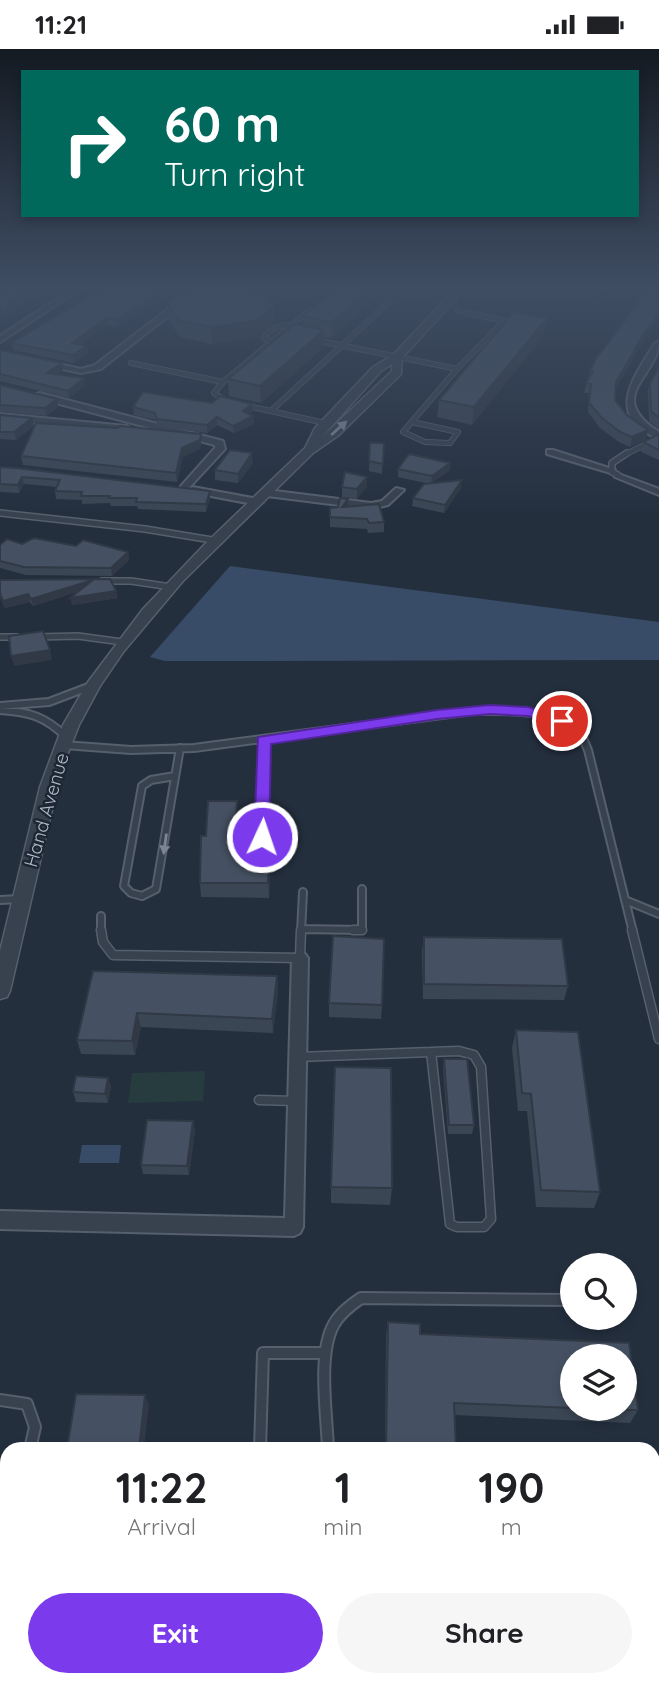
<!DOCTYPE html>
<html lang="en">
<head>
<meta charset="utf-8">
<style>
	:root { --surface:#fff; --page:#f6f6f6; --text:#202124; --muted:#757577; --accent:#7c3aed }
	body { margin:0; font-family:Quicksand,sans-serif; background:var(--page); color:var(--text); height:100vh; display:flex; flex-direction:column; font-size:26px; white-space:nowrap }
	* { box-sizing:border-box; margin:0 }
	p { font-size:23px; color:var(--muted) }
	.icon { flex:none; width:38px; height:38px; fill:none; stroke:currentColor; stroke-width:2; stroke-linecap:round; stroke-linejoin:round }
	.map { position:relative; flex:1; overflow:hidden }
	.drawer { position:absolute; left:0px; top:1393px; width:660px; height:245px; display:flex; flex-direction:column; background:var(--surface); border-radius:21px 21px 0 0; box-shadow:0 4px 10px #0003 }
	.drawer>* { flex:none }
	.banner { position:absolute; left:21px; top:21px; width:618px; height:147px; border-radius:0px; box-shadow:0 4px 10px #0003; background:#00695c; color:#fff; overflow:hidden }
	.tools { position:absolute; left:560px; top:1204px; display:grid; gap:14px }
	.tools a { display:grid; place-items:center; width:77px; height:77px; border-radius:50%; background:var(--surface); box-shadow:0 4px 10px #0003; font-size:35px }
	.pin { position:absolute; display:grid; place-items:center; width:60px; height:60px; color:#fff; margin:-30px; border:4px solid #fff; border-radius:50%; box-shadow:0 2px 7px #0007 }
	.me { position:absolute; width:77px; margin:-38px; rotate:3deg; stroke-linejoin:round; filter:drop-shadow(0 0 5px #0008) }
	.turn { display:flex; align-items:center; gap:24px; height:147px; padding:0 28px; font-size:32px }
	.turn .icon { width:91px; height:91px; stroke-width:2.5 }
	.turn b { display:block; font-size:49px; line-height:60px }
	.eta { display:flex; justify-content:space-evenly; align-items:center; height:119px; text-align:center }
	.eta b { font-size:42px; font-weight:800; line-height:49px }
	.primary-button { display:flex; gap:14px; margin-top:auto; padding:14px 28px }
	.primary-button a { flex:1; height:80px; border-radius:42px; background:var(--accent); color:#fff; font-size:28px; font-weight:800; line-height:80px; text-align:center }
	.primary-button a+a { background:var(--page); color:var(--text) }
	.status { display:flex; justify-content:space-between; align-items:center; height:49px; padding:0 35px; background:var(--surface); direction:ltr }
	.status svg { height:19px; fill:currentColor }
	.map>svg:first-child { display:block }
	.green { fill:#263c3f }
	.water { fill:#394c67 }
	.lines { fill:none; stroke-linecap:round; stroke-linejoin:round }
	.service-far4-casing { stroke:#565f6c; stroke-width:6 }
	.service-far3-casing { stroke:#565f6c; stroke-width:8 }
	.service-far2-casing { stroke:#565f6c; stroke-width:10 }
	.service-far1-casing { stroke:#565f6c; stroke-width:11 }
	.service-casing { stroke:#565f6c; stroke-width:14 }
	.minor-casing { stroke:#565f6c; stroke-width:4 }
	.tertiary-casing { stroke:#565f6c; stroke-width:3 }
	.service-far4 { stroke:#38414e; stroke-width:4.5 }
	.service-far3 { stroke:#38414e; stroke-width:5 }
	.service-far2 { stroke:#38414e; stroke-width:6 }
	.service-far1 { stroke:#38414e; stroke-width:8 }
	.service { stroke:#38414e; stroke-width:10 }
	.minor { fill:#38414e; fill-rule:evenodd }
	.tertiary { fill:#38414e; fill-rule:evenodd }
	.wall { fill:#3b4654; fill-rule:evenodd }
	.shaded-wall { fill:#303945 }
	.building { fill:#455162; stroke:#303945; stroke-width:2 }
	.oneway { fill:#7c8592 }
	.route { fill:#7c3aed; stroke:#51269a; stroke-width:2 }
	.labels { text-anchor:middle; stroke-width:5; stroke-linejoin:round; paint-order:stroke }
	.street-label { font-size:19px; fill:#b4bcc9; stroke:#1d2633 }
</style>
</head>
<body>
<div class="status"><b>11:21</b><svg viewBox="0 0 49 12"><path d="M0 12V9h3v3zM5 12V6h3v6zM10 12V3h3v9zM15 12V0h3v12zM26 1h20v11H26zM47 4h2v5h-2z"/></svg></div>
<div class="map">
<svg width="659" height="1638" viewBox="0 0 659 1638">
	<rect width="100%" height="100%" fill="#242f3e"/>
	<path class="green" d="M471,238H610L595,247L558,252L544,250L505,254L462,246Z
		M205,1022L203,1052L128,1054L132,1024Z"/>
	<path class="water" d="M230,517L659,573V611L221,612H165L150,608Z
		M82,1096H121L119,1114H79Z"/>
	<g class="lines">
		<defs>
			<path id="service-far4" d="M453,247L456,259L460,262L504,272
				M290,286L282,284L310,261
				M315,291L457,320L403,383L425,393L450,394L458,383L412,373
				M272,293L264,289C270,279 280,276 291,276
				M131,314L223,333L282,284
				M457,320L504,272L513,274
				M223,333L214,344L224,351
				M243,356L325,374
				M271,362L390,252
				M624,406L659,389"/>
			<path id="service-far3" d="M618,426L612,423V414L627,404
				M0,464L145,480L218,492
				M102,532H131L171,538
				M0,588H17
				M36,588L78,587L122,593"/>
			<path id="service-far2" d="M0,657L49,653L91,637
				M0,661C29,663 45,667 66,688
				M64,696L131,701L194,699L472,662C507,662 549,659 578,682C583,686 585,695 588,701L633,883
				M175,727L151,731L142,737L124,837L131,844L142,847L156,840L180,699
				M262,787L265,713L263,692
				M0,851L20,850
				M625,851L659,865
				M301,880L362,881V840
				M101,883V867
				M301,883L303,843"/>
			<path id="service-far1" d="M101,881L103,893L113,906L300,909L301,881
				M353,881H362
				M632,881L659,990
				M459,1002L474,1006L481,1018L491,1170L484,1178H457L450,1175L431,1003Z
				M298,1008L431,1003
				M259,1051L296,1052"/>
			<path id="service" d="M0,1351L27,1355L35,1378L30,1400
				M260,1400L263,1304H324
				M328,1400C327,1367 317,1304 334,1275C340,1264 351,1256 361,1249L572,1251
				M0,1478L7,1470
				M0,1587H7
				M368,1631V1638
				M128,1638L129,1631"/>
			<path id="minor" d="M75,238H83L0,293V287Z
				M151,238L190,243L197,238H205L101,320L81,324L43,316V312H46L81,320L95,316L186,246L151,240Z
				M659,292C659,327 603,347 659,383V390C604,368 633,329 655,294Z
				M40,344L223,392L225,400L187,441H181V437L215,399V396L37,349V345Z
				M0,365L127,377L131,380L127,383L0,371Z
				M547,401H553L615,421L616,424L659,440V446L615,428L614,425L547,405Z
				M193,438L258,450L263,453L258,456L190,443V439Z
				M396,439L404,441L388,456L371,460L267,447L262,444L267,441L371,454L382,452Z
				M300,903L305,905L308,909L303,1178L300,1184L294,1187L0,1180V1162L285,1169L292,909L295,905Z"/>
			<path id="tertiary" d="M457,238H467L402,309L401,325L339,386L313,404L183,532L124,602L100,637L79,676L61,722L10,942L7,948L0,950V902L40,738L63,676L88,633L143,560L206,494L305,399L315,379L373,318L393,306ZM392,315V322L322,388L381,322Z"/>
		</defs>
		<use href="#service-far4" class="service-far4-casing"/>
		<use href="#service-far3" class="service-far3-casing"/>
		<use href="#service-far2" class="service-far2-casing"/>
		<use href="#service-far1" class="service-far1-casing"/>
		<use href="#service" class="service-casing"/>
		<use href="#minor" class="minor-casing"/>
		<use href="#tertiary" class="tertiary-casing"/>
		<use href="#service-far4" class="service-far4"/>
		<use href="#service-far3" class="service-far3"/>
		<use href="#service-far2" class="service-far2"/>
		<use href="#service-far1" class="service-far1"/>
		<use href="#service" class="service"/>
		<use href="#minor" class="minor"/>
		<use href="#tertiary" class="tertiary"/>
	</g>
	<path class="wall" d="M94,238H160L169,246L117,278L108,276L80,296L87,297L88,304L74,314L13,301L11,294L69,260L95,242Z
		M338,238H379L378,248L332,289L324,288V298L261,354L229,347L228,330L303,276V267Z
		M167,254L274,258V274L258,288L212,295L180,288L168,270Z
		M544,286L472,376L437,368L439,351Z
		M640,297L616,339L615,351L627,366L648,381L646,390L630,398L619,393L600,379L588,363L589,344H584L590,322Z
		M0,301L62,314L63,321L57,325L85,336L69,349L0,332Z
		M659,319V380L649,372L648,343L650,334Z
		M0,336L57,350L58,358L46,367L0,363Z
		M252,355V362L249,365L253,367L254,375L234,384L217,376L207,384L158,378L156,371L134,366L133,358Z
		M0,366L34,377L16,391L0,390Z
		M201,385V394L200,400L183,408L177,433L23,416L21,407Z
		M659,385V411L641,403L643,393Z
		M370,394H384L382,425L369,422Z
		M253,414L238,434L215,431V421Z
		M450,414V421L432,434L461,439L444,464L412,457L413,449L430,435L398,428V420Z
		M0,418L210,442V450L206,463L138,460L137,457H111L110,454L82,455V451L56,450L55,442L57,438L24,435L19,444L0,443Z
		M342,438H367L357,450L342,448Z
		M348,450V457L384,473V483L368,484L367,480L330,478V459L338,458Z
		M22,495L76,497L128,503L129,511L112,527L26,526L0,519V496Z
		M0,531L118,549L72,556L77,543L33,557L30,553L5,559L0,548Z
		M237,752L238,767L237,787H270L271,802L269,849L201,848L200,834L206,787Z
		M424,888L568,937L564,951L423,950L422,902Z
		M93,922L277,927L278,942L273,984L141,978L135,1006L81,1005L77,991Z
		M329,954L382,956L381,970L329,968Z
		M516,981L600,1143L594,1159L536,1158L527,1062H518L512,999Z
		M444,1010L474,1076L472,1085H448L443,1019Z
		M108,1029L111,1038L108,1054L76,1053L73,1043Z
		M193,1072L195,1081L189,1126L143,1125L141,1116Z
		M331,1138L392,1139L390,1156L331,1154Z
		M388,1273L420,1275V1285L629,1294L638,1361L630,1374L455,1366L456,1400H385L386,1287ZM572,1307H625V1360H572Z"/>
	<path class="shaded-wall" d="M35,238H49L28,250L29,252L15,261V264L0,273V264L24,244Z
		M373,238H379L378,248L332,289V273Z
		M168,239L169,246L117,278L116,271Z
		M274,258V274L258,288L212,295L211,278Z
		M659,264V270L640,297L614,342L616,333L642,288Z
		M107,269L108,276L73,301L72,294Z
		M547,269L544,286L472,376L474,358Z
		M324,281V298L261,354L260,337Z
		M87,297L88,304L74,314L73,306Z
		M62,314L63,321L49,331L47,324Z
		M84,329L85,336L69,349L68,342Z
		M57,350L58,358L46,367L45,359Z
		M252,355V362L244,370L243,362Z
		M253,367L254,375L234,384L233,377Z
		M217,368V376L207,384V376Z
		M32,369L34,377L16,391L14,383Z
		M648,381L646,390L630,398L632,388Z
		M201,385V394L200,400L183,408L177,433L176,424L182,399Z
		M252,404L253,414L238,434V425Z
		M450,414V421L431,435L432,427Z
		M22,428L24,435L19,444L18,436Z
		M367,428V438L357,450V440Z
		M462,431L461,439L444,464L445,456Z
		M210,442V450L206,463V455Z
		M348,450V460L342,458Z
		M128,503L129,511L112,527L111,519Z
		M93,531L94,538L33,557L31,550Z
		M116,542L118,549L72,556L70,549Z
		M28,545L30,553L5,559L3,552Z
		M50,601L52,611L14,617L11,607Z
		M237,752L238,767L236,801L235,787Z
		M270,787L271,802L269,849L268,834Z
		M277,927L278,942L273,984L272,970Z
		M137,964L141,978L135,1006L132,992Z
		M108,1029L111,1038L108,1054L105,1045Z
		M193,1072L195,1081L189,1126L187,1117Z
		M145,1346L149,1356L144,1400H139Z"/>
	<path class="building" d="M0,238H35L24,244H27L9,255L14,256L0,264Z
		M99,238H160L168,239L116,271L107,269L72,294L87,297L73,306L11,294L69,260L101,238Z
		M209,238H243L260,240L274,258L257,271L211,278L178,271L167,254L183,241Z
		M338,238H373L332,273L303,267Z
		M648,238H659V264L642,288L616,333L615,351L627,366L648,381L632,388L620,383L602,369L589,354L591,335L586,334L593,323L590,322L595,311L635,258L645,240Z
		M514,263L547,269L474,358L439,351Z
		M294,275L324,281L260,337L228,330Z
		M0,301L62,314L47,324L84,329L68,342L0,325Z
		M659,319V369L651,362L650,334Z
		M0,336L57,350L45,359L0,356Z
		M143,343L212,354L220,347L252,355L243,362L253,367L233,377L217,368L207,376L157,370L155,364L133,358Z
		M0,366L32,369L14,383H0Z
		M36,374L118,379L120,377L201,385L200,391L182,399L176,424L21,407Z
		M659,385V401L643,393Z
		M370,394H384L383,415L369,412Z
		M230,401L252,404L238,425L215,421Z
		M409,405L450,414L432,427L398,420Z
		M0,418L16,419L210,442L206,455L136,453L137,449H109L110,447H81L82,443L55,442L60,431L22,428L18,436L0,435Z
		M345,423L367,428L357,440L342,438Z
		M462,431L445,456L413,449L424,435Z
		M340,449L348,450L342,458L379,455L384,473L369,474L367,470L330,468V459L338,458Z
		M34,489L76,497L83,491L128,503L111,519L24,518L0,512V496L7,490L22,495Z
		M110,530L116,542L70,549L93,531L31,550L28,545L3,552L0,544V531Z
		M43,582L50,601L11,607L9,587Z
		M208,752H237L235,787H270L268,834H200L201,787H206Z
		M333,887L384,890L382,956L329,954Z
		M424,888L562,890L568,937L424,935Z
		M93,922L277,927L272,970L137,964L132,992L77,991Z
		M516,981L578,983L600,1143L541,1141L531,1045L522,1044Z
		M444,1010H467L474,1076H449Z
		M335,1018L391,1019L392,1139L331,1138Z
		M76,1027L108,1029L105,1045L73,1043Z
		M147,1071L193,1072L187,1117L141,1116Z
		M388,1273L420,1275V1285L629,1294L638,1361L601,1360H625V1307H572V1359L454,1354L456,1400H386Z
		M76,1345L145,1346L139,1400H67Z
		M0,1513H7V1554H0Z"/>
	<defs><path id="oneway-solid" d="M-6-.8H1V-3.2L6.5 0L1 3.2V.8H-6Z" transform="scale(1.75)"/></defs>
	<g class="oneway">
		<use href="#oneway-solid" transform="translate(339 379) rotate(-42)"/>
		<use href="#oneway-solid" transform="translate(165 795) rotate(98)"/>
	</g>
	<linearGradient id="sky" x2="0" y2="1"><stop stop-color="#141a22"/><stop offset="0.51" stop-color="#3f4d63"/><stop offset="1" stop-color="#3f4d63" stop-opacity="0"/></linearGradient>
	<rect width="659" height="467" fill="url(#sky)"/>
	<path class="route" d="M490,656L528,658L567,669L569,672L562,677L528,667L490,665L437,670L271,695L269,788L262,793L254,788L258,688L437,661Z"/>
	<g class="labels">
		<g class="street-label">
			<text transform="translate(46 761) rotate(-74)" y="7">Hand Avenue</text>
		</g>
	</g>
</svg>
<div class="tools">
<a><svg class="icon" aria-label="search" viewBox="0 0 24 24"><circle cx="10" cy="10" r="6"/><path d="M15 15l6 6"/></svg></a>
<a><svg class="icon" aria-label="layers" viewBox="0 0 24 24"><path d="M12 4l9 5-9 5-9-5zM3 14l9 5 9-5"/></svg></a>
</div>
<div class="pin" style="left:562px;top:672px;background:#d93025"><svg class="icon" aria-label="arrive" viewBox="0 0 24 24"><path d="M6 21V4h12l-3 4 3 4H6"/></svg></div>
<svg class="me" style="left:262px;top:788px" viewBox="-20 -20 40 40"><circle r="17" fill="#7c3aed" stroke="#fff" stroke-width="3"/><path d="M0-11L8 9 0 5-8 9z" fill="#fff"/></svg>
<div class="banner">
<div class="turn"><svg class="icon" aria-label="right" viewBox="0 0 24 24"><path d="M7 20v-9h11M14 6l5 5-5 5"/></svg><div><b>60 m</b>Turn right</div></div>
</div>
<section class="drawer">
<div class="eta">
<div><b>11:22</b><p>Arrival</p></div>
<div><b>1</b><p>min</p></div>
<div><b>190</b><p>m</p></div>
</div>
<div class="primary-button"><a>Exit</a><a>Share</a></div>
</section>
</div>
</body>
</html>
